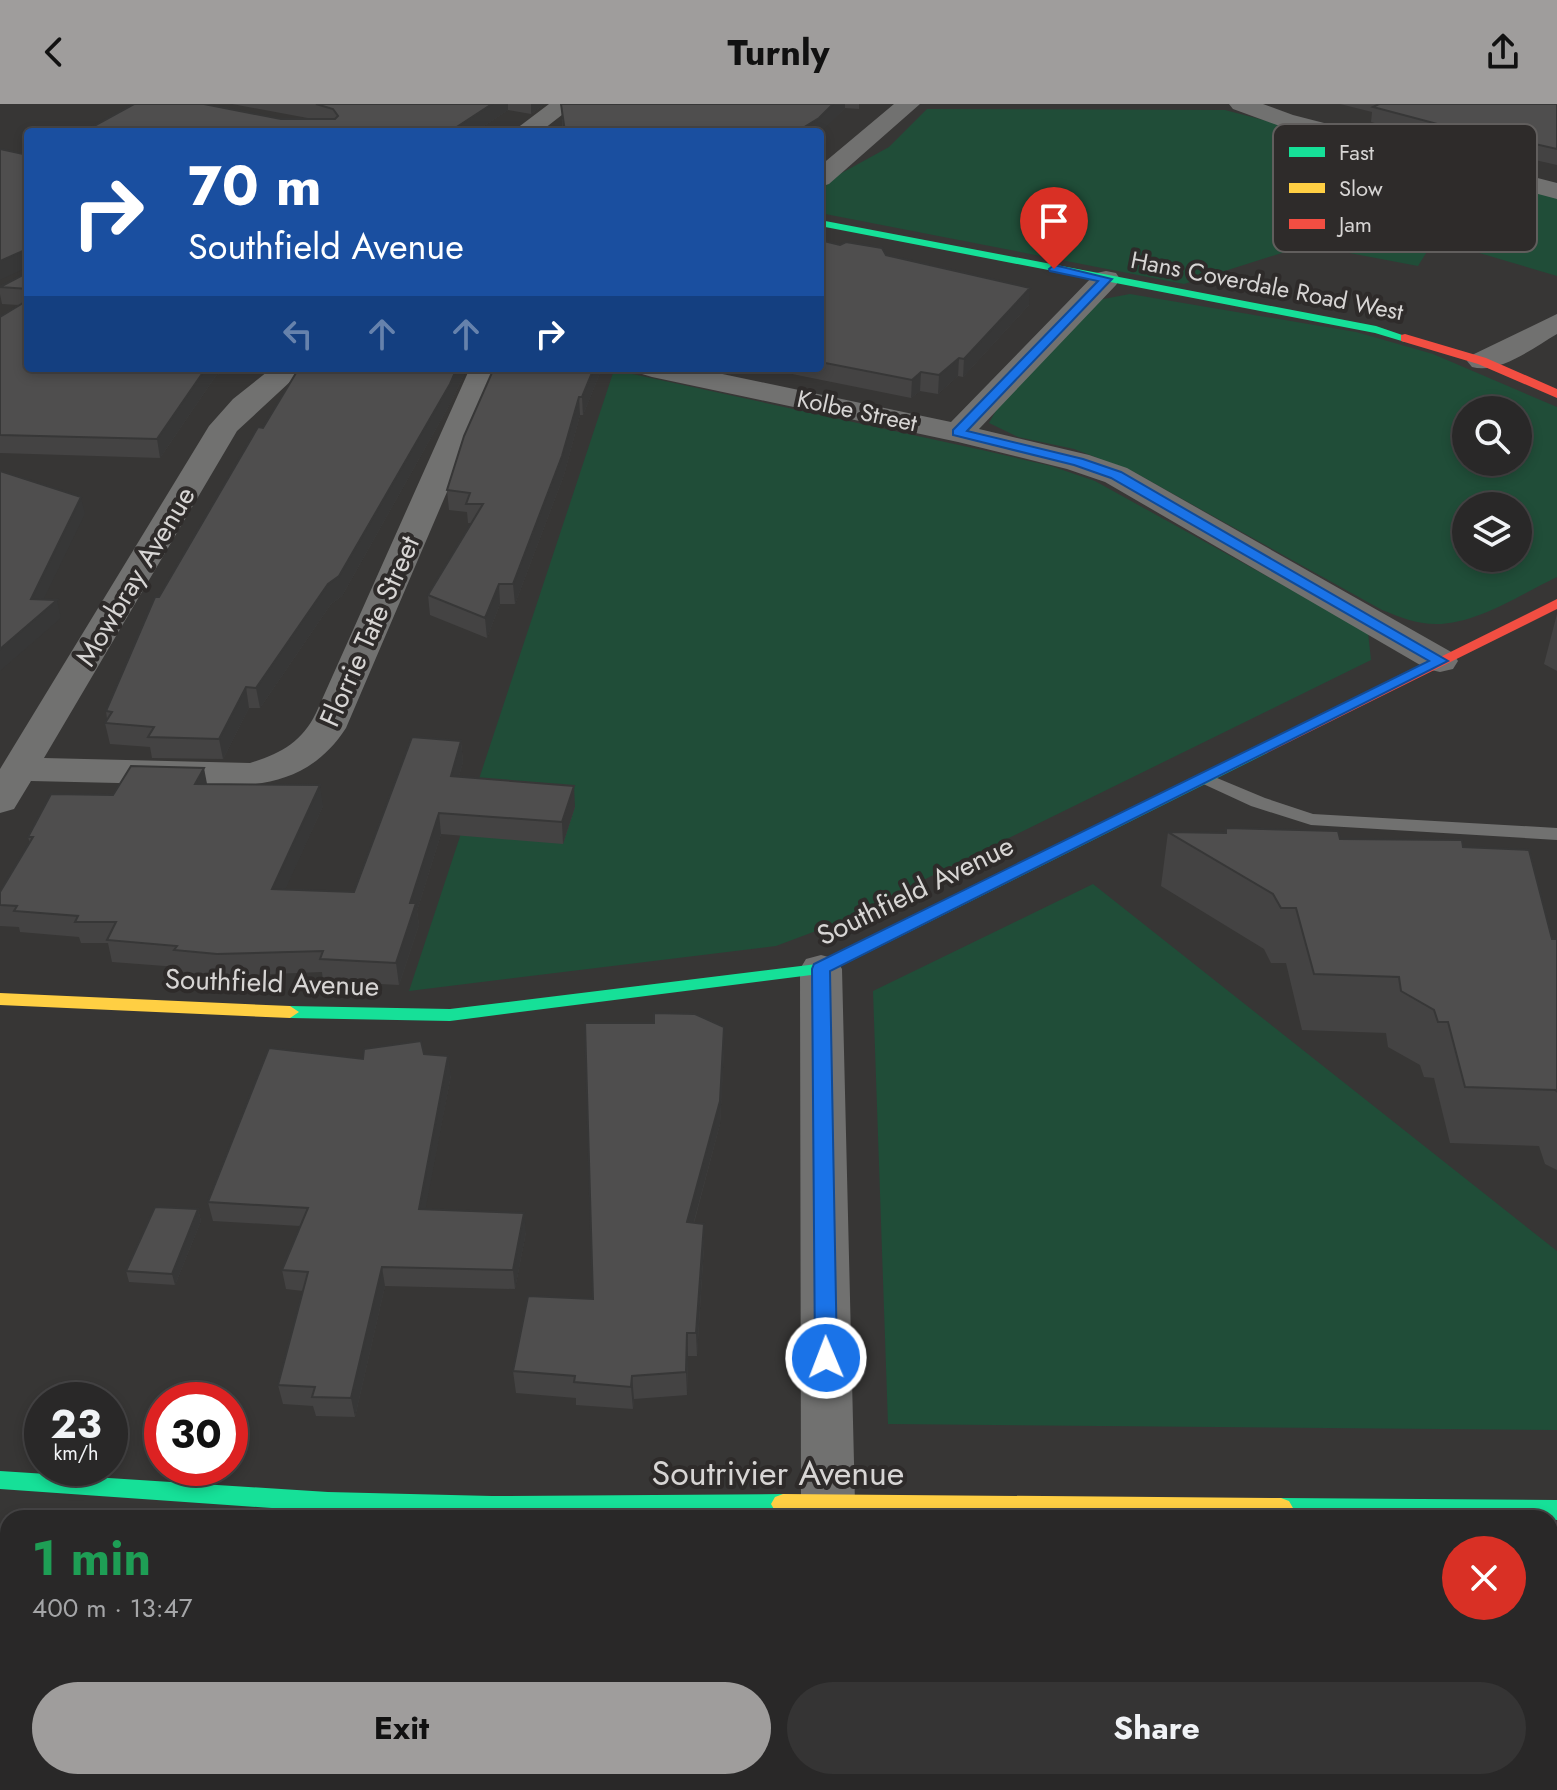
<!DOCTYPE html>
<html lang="en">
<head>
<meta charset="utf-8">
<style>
	:root { --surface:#292828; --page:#353434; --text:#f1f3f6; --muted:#a5a6a8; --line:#454445; --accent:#9f9d9c }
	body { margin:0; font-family:Jost,sans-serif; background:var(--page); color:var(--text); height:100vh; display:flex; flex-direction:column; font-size:30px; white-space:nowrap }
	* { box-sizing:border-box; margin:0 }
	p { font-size:26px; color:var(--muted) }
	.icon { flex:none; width:44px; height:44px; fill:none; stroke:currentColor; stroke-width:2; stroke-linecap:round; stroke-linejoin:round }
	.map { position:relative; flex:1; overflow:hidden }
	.panel { position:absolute; left:0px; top:1406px; width:1558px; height:280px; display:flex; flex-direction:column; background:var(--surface); border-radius:24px 24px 0 0; box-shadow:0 4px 12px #0003,0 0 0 2px var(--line) }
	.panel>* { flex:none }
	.guide { position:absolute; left:24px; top:24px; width:800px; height:244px; border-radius:8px; box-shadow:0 4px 12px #0003,0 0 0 2px var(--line); background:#1a4fa0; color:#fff; overflow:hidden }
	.fabs { position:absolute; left:1452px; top:292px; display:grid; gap:16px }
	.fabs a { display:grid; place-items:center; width:80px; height:80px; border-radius:50%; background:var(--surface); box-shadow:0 4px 12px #0003,0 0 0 2px var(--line); font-size:40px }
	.speed { position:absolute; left:24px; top:1278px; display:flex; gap:16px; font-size:40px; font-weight:700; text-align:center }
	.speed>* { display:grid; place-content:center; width:104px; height:104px; border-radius:50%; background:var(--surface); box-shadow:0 4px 12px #0003,0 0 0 2px var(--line); line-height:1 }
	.speed small { font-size:20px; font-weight:400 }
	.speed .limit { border:12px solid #d22; background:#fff; color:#111 }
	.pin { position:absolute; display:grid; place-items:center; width:68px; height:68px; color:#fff; margin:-82px -34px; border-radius:50% 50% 50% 0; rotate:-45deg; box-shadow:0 0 8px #0007 }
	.pin .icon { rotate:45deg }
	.me { position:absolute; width:88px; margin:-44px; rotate:359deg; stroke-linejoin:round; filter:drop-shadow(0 0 6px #0008) }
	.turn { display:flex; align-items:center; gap:28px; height:168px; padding:0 32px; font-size:36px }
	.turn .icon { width:104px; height:104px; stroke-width:2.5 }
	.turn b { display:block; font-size:56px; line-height:68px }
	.lanes { display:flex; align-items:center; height:76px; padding:0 32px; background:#0003; justify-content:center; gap:40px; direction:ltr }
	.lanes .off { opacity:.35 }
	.round { display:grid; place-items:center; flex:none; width:84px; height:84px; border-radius:42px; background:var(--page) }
	.head { display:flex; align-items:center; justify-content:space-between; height:136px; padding:0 32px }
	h1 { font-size:48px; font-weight:700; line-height:60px; color:#1e9e55 }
	.action { display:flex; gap:16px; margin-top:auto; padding:16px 32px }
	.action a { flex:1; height:92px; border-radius:48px; background:var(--accent); color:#111; font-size:32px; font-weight:700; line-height:92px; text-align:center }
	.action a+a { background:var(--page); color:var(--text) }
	header { display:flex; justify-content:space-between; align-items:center; height:104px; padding:0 32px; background:var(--accent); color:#111; font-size:36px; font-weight:700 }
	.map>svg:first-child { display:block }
	.green { fill:#204d38; fill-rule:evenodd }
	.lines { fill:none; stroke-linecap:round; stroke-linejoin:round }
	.lane { fill:#717170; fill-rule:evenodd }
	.street { fill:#717170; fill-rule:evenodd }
	.fast { fill:#16e098; fill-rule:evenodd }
	.slow { fill:#ffcf43; fill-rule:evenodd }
	.jam { fill:#f24e42; fill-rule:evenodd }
	.wall { fill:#444343 }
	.shaded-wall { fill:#373737 }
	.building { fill:#4f4e4e; stroke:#373737; stroke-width:2 }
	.route { fill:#1a73e8; stroke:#114b97; stroke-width:2 }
	.labels { text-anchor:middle; stroke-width:8; stroke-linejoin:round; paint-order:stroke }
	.far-street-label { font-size:24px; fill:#d7d5d4; stroke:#2e2b2a }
	.street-label { font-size:28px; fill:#d7d5d4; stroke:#2e2b2a }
	.near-street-label { font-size:34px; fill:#d7d5d4; stroke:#2e2b2a }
	.key { fill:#2e2b2a; stroke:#615e5d; stroke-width:2 }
	.key-label { font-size:22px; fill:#d7d5d4 }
</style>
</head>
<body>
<header><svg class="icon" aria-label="back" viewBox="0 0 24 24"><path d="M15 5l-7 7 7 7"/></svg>Turnly<svg class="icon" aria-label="share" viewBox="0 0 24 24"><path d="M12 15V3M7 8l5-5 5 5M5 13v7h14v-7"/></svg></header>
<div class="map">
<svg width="1557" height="1686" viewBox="0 0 1557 1686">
	<rect width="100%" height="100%" fill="#373635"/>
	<path class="green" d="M927,5L1225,6L1557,93V172L1476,148L1428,146L1418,162L1307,141L1184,180L820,109V87L838,71L889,43Z
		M1130,190L1356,228L1433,250L1557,303V473C1521,490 1477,520 1436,520C1416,520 1400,513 1382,506L1132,367L1074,345L1018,333L989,319L998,303L1098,196ZM1466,306H1518V358H1466ZM1466,402H1518V454H1466Z
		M614,266L982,346L1051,362L1095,377L1368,528L1371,556L832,821L776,842L409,887Z
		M1093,780L1557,1147V1326L888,1320L873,887Z"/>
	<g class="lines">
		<path class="lane" d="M1205,669L1265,694L1313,710L1557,724V736L1311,721L1251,702L1199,678L1196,674L1199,670Z"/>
		<path class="street" d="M549,0H576L540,28H512Z
			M894,0H920L829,80L820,83V62Z
			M1229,0H1263L1293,11L1557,79V95L1277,21L1233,5Z
			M1106,167L1116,169L1120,175L1116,181L979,325L1089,351L1127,364L1453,549L1458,557L1453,565L1440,568L1427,565L1105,378L1067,365L958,338L652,273L642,270L637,264H694L951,318L1096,169Z
			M1557,210V230C1533,244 1500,270 1472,263L1467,257L1472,251Z
			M272,264H305L237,327L44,654L250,659C280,650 302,638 316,609L470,264H500L346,624C301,693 234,682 162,680C118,679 75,678 31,677L14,705L0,709V665L209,322L233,295Z
			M821,851L836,855L842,865L855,1400L848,1414H808L801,1400L800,865L806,855Z
			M445,1678H505V1686H445Z"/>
		<path class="fast" d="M820,116L1376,222L1411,234L1405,238L1375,229L820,122Z
			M1261,641L1267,643L1269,646L1267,649L827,869L450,917L290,914L281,908L290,902L450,905L817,860Z
			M0,1367L328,1388L492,1392L783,1390L791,1393L795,1400L791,1407L783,1410L492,1412L328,1408L0,1385Z
			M1281,1394L1557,1396V1416L1281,1414L1273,1411L1269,1404L1273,1397Z"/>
		<path class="slow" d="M0,889L290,902L299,908L290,914L0,901Z
			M783,1390L1281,1394L1289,1397L1293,1404L1289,1411L1281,1414L783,1410L775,1407L771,1400L775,1393Z"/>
		<path class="jam" d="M1405,230L1486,254L1557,285V294L1478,260L1401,237V231Z
			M1557,495V505L1267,649L1261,651L1253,646Z"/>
	</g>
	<path class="wall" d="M232,0H545L531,10L508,6L475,28H83L281,15H313Z
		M561,0H859V5L845,4L820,28H563Z
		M1340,0H1557V61L1461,39L1457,41L1371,18L1372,8Z
		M28,51V264H227L215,273L160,354L0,349V213L18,201L2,200L0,190V182L25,170Z
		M820,136L886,151L1029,201L963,273L958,272L938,290L920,287L911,294L797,271L767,264H820Z
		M299,264H467L451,298L342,492L331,500L260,604H249L223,655L152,654L150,643L110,640L105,619L107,615L106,607L159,493Z
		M494,264H602L583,311H580L564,371L515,500H500L487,534L430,511L428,491L471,419H468L467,408L449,406L447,386Z
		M1557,510V567L1544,560Z
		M461,637L463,658L459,672L575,703L563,740L441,730L417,807L419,821L399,881L323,877L322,868L222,872L179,868L178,863L112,858L108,839H81L79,833L20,828L19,823L0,822V788L30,739L28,733L113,691L207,680L323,702L285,785L354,788Z
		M1226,724L1340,735L1463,743L1552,835H1557V1066L1545,1060L1539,1042L1450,1039L1434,974L1424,973L1420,961L1388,943L1386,929L1302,926L1286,859H1271L1264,845L1161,782L1168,728L1225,729Z
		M654,919L724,923V945L720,1020L694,1119L704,1120V1142L697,1252H688L687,1291L634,1295L633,1305L576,1301V1294L516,1289L513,1267L593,1195Z
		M424,950L451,971L425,1105L526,1128L515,1185L385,1182L355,1313L316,1312L313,1302L283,1300L278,1281L303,1187L286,1185L282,1166L300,1122L213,1117L208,1098L363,955Z
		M198,1105L201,1117L175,1181L129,1178L126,1167Z
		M0,1462H8V1572L0,1571Z
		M1147,1678H1186L1187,1681L1186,1686H1148Z"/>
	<path class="shaded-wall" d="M492,0H508V6L475,28H449Z
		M531,0H545L531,10Z
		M833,0H845V4L820,29L801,28L803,24Z
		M1464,24L1461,39L1457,41L1460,26Z
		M25,146L28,163L0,176V157Z
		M1030,184L1029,201L963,273L964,255Z
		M959,254L958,272L938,290L939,271Z
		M206,264H227L215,273L160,354L157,335Z
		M457,264H467L451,298L342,492L331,500L260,604L256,584Z
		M594,264H602L583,311L582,293Z
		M921,268L920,287L911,294L912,276Z
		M579,293L580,311L564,371L515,500L513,480Z
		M81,393L85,410L35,513L31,495Z
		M499,480L500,500L487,534L485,514Z
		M57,496L61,514L0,567V545Z
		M246,583L249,604L223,655L219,635Z
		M461,637L463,658L453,693L451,672Z
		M204,664L208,685L195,680Z
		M320,681L323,702L276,806L272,785Z
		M574,682L575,703L563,740L562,718Z
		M439,709L441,730L417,807L419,821L399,881L396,859L410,799Z
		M724,923V945L720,1020L688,1140L687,1118Z
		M448,952L451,971L422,1124L419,1105Z
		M198,1105L201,1117L175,1181L172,1170Z
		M524,1109L526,1128L515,1185L513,1166Z
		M704,1120V1142L697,1252L696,1229Z
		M382,1163L385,1182L355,1313L351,1294Z
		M687,1229L688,1252L687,1291L686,1268Z
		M632,1272L634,1295L633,1305L631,1283Z
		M344,1678H351L350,1686H343Z"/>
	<path class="building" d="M134,0H204L281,15H335L338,12L333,5L316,0H492L449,28H83Z
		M561,0H833L819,14L803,24L801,28H565Z
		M1379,0H1557V45L1464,24L1460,26L1373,3Z
		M0,45L28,51V185L0,183L25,170V146L0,157Z
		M820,136L840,141L846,138L882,144L886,151L1030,184L964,255L959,254L939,271L921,268L912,276L820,258Z
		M28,196V264H206L157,335L0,331V213Z
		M299,264H457L450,280L339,472L328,480L256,584L246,583L219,635L148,633L154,623L105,619L112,608L106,607L155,493H159L258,323L263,324Z
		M494,264H594L582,293H579L562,352L513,480H499L485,514L428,491L483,400H466L470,389L447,386L464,332Z
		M0,367L81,393L31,495L57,496L0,545Z
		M412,633L461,637L451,672L574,682L562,718L439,709L410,799H416L396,859L320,855L323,847L217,850L174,846L177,842L107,836L116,818H75L78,812L14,807L17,802L0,801V788L33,733H28L51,690L113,691L131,662L204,664L195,680L320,681L272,785L354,788Z
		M1226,724L1338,727L1340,735L1462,736L1463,743L1529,746L1552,835H1557V988L1556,986L1465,983L1448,918H1438L1434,906L1401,887L1399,873L1314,870L1296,804H1281L1273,790L1168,728L1226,729Z
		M654,909L695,910L724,923L720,997L687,1118L704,1120L696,1229H687L686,1268L632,1272L631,1283L574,1278L575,1272L513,1267L528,1192L593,1195L585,919H654Z
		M421,937L424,950L448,952L419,1105L524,1109L513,1166L382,1163L351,1294L312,1293L315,1283L278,1281L308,1168L282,1166L308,1104L208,1098L269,944L363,955L364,945Z
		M155,1103L198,1105L172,1170L126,1167Z
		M0,1462H8V1552L0,1551Z
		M8,1674V1678H344L343,1686H0V1682Z
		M529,1678H792L809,1684V1686H528Z
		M1152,1678H1186L1187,1681L1153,1685Z
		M1212,1678H1398L1400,1686H1211Z"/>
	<path class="route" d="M1054,161L1112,175L967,327L1083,355L1121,368L1448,557L830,867L837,1254L833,1261L826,1263L818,1261L815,1254L812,865L814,860L1429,557L1111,374L1074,361L953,331V326L1098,177L1050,167L1049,165Z"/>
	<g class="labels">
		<g class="far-street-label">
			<text transform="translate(1267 182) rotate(11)" y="8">Hans Coverdale Road West</text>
			<text transform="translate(857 307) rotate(12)" y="8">Kolbe Street</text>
		</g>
		<g class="street-label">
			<text transform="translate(135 472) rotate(-59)" y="10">Mowbray Avenue</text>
			<text transform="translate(369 527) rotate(-66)" y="10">Florrie Tate Street</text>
			<text transform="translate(915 786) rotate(-26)" y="10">Southfield Avenue</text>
			<text transform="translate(272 878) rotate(2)" y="10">Southfield Avenue</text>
		</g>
		<g class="near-street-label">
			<text x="778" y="1381">Soutrivier Avenue</text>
		</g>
	</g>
	<rect x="1273" y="20" width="264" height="128" rx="12" class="key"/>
	<rect x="1289" y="43" width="36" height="10" fill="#16e098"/>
	<rect x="1289" y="79" width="36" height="10" fill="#ffcf43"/>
	<rect x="1289" y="115" width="36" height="10" fill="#f24e42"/>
	<g class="key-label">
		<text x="1339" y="56">Fast</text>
		<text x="1339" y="92">Slow</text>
		<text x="1339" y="128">Jam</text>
	</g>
</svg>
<div class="fabs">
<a><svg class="icon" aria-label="search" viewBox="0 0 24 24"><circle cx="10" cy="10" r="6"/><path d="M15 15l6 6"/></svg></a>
<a><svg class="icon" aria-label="layers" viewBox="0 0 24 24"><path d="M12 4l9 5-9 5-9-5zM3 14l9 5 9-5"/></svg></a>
</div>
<div class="speed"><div>23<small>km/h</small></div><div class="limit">30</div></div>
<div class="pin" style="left:1054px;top:165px;background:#d93025"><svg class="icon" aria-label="arrive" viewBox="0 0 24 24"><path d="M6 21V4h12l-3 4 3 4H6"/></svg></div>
<svg class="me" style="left:826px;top:1254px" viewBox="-20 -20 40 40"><circle r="17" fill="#1a73e8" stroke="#fff" stroke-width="3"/><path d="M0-11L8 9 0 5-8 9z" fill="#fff"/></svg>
<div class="guide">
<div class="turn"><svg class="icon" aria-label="right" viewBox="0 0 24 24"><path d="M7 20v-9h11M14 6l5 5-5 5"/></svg><div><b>70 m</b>Southfield Avenue</div></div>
<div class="lanes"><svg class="icon off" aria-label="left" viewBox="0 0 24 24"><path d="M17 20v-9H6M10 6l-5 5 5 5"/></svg><svg class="icon off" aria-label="ahead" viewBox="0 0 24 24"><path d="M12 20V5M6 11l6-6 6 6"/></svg><svg class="icon off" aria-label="ahead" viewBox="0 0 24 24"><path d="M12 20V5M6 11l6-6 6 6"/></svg><svg class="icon" aria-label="right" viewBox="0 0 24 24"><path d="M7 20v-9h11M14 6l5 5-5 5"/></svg></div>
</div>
<section class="panel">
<div class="head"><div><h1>1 min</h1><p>400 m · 13:47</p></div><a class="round" style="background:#d93025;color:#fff"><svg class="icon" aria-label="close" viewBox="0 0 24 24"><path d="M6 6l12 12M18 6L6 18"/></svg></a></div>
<div class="action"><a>Exit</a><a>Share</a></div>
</section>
</div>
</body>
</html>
